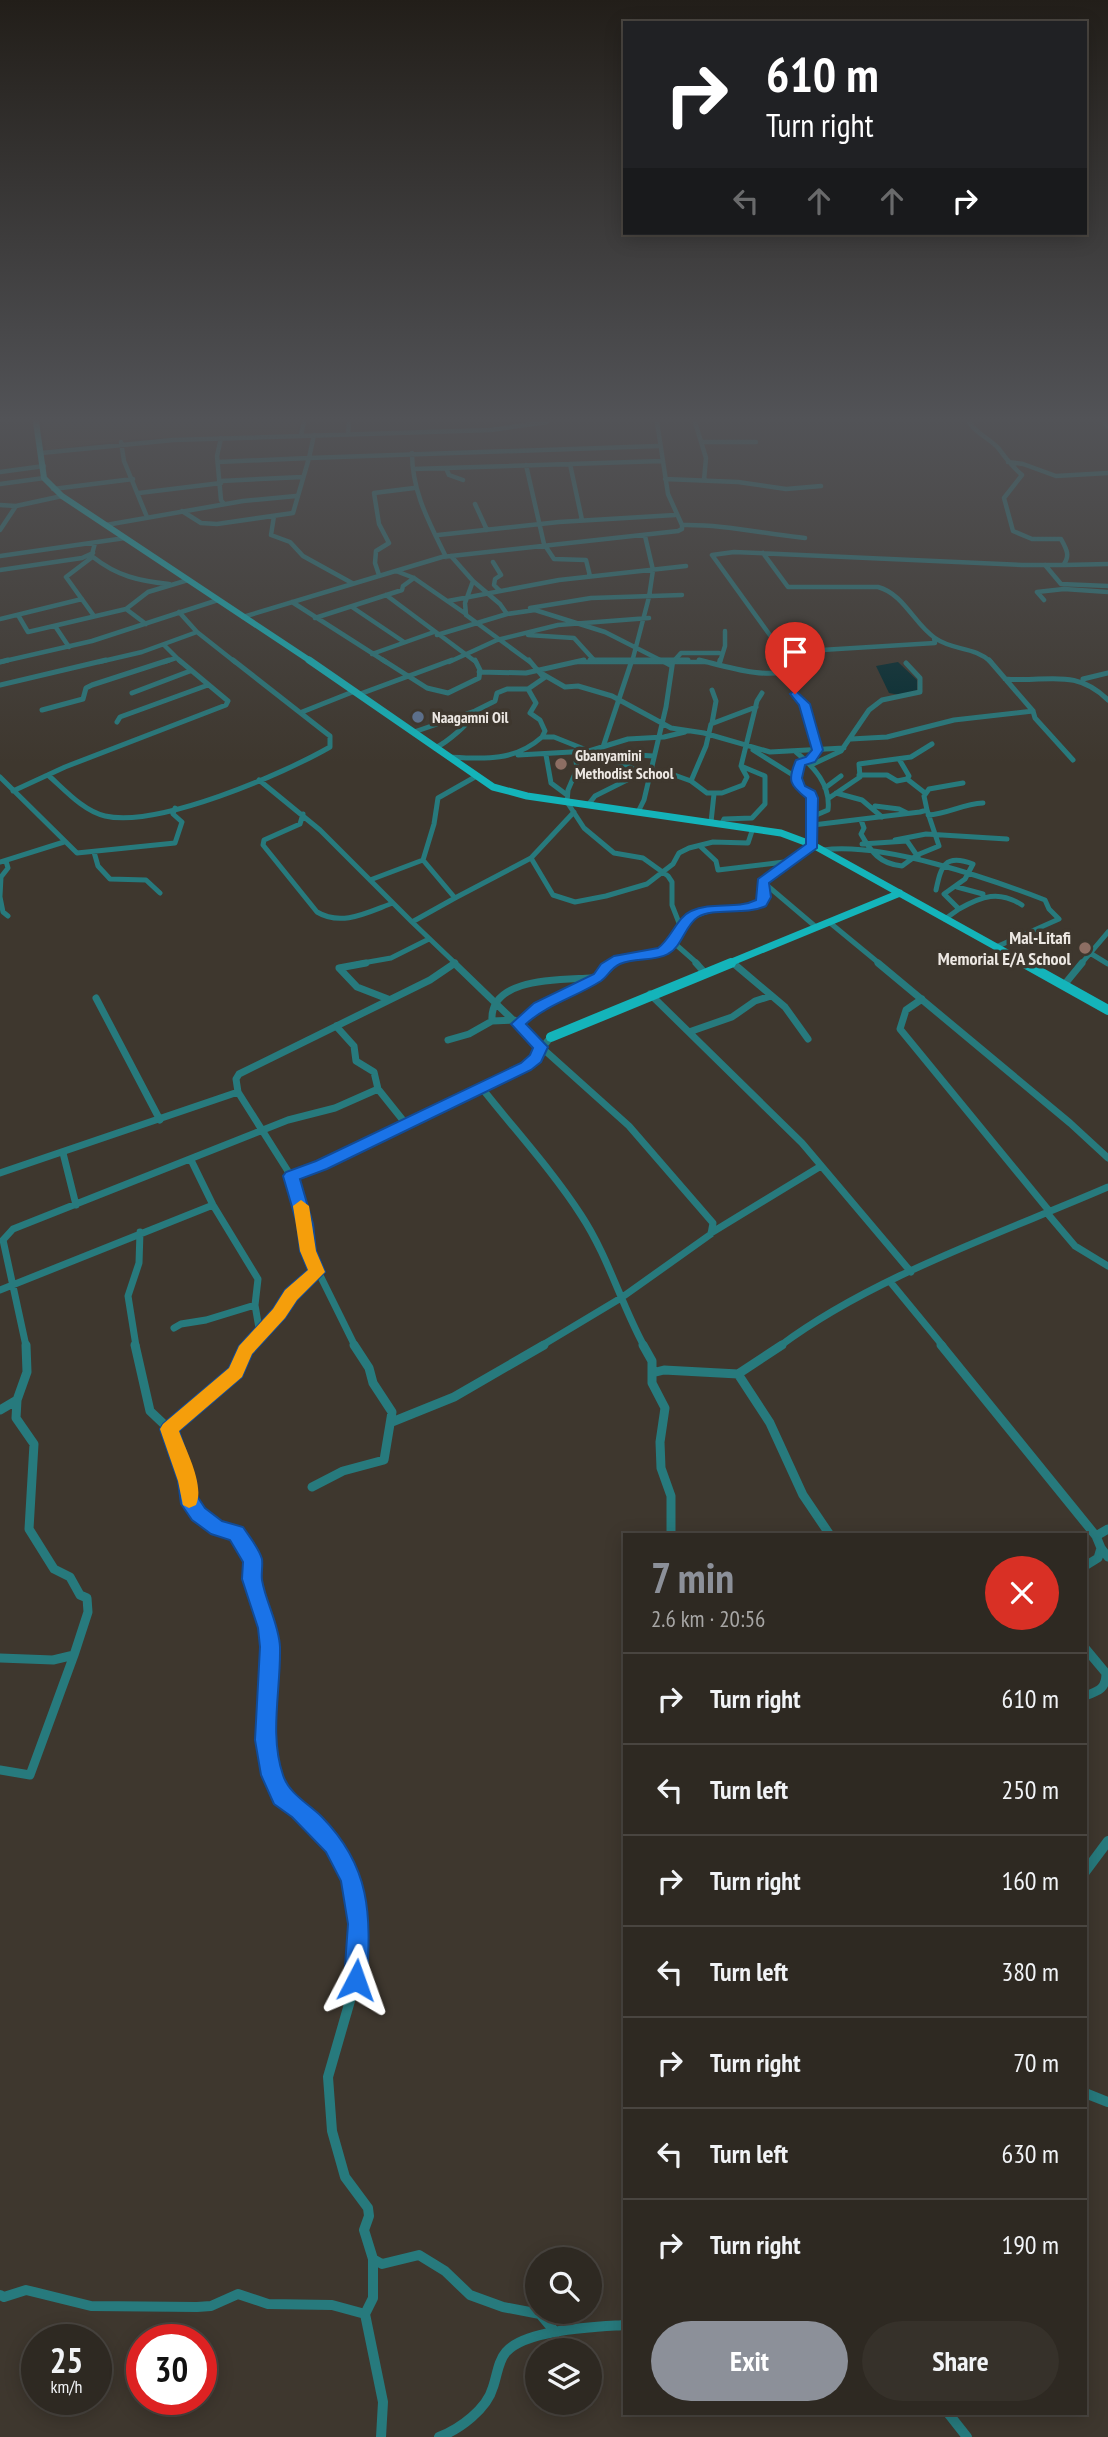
<!DOCTYPE html>
<html lang="en">
<head>
<meta charset="utf-8">
<style>
	:root { --surface:#2e2922; --page:#36312a; --text:#f1f3f6; --muted:#a7a6a5; --line:#494540; --accent:#8c9099 }
	body { margin:0; font-family:"PT Sans Narrow",sans-serif; background:var(--page); color:var(--text); height:100vh; display:flex; flex-direction:column; font-size:26px; white-space:nowrap }
	* { box-sizing:border-box; margin:0 }
	p { font-size:23px; color:var(--muted) }
	.icon { flex:none; width:38px; height:38px; fill:none; stroke:currentColor; stroke-width:2; stroke-linecap:round; stroke-linejoin:round }
	.map { position:relative; flex:1; overflow:hidden }
	.sheet { position:absolute; left:623px; top:1533px; width:464px; height:882px; display:flex; flex-direction:column; background:var(--surface); border-radius:0px; box-shadow:0 4px 18px #0003,0 0 0 2px var(--line) }
	.sheet>* { flex:none }
	.hud { position:absolute; left:623px; top:21px; width:464px; height:214px; border-radius:0px; box-shadow:0 4px 18px #0003,0 0 0 2px var(--line); background:#202124; color:#fff; overflow:hidden }
	.buttons { position:absolute; left:525px; top:2247px; display:grid; gap:14px }
	.buttons a { display:grid; place-items:center; width:77px; height:77px; border-radius:50%; background:var(--surface); box-shadow:0 4px 18px #0003,0 0 0 2px var(--line); font-size:35px }
	.speed { position:absolute; left:21px; top:2324px; display:flex; gap:14px; font-size:35px; font-weight:700; text-align:center }
	.speed>* { display:grid; place-content:center; width:91px; height:91px; border-radius:50%; background:var(--surface); box-shadow:0 4px 18px #0003,0 0 0 2px var(--line); line-height:1 }
	.speed small { font-size:18px; font-weight:400 }
	.speed .limit { border:10px solid #d22; background:#fff; color:#111 }
	.pin { position:absolute; display:grid; place-items:center; width:60px; height:60px; color:#fff; margin:-72px -30px; border-radius:50% 50% 50% 0; rotate:-45deg; box-shadow:0 0 7px #0007 }
	.pin .icon { rotate:45deg }
	.me { position:absolute; width:77px; margin:-38px; rotate:4deg; stroke-linejoin:round; filter:drop-shadow(0 0 5px #0008) }
	.turn { display:flex; align-items:center; gap:24px; height:147px; padding:0 28px; font-size:32px }
	.turn .icon { width:91px; height:91px; stroke-width:2.5 }
	.turn b { display:block; font-size:49px; line-height:60px }
	.lanes { display:flex; align-items:center; height:66px; padding:0 28px; background:#0003; justify-content:center; gap:35px; direction:ltr }
	.lanes .off { opacity:.35 }
	.round { display:grid; place-items:center; flex:none; width:74px; height:74px; border-radius:37px; background:var(--page) }
	.headline { display:flex; align-items:center; justify-content:space-between; height:119px; padding:0 28px }
	h1 { font-size:42px; font-weight:700; line-height:52px; color:var(--accent) }
	.action { display:flex; gap:14px; margin-top:auto; padding:14px 28px }
	.action a { flex:1; height:80px; border-radius:42px; background:var(--accent); color:#fff; font-size:28px; font-weight:700; line-height:80px; text-align:center }
	.action a+a { background:var(--page); color:var(--text) }
	ul { padding:0; list-style:none }
	li { display:flex; align-items:center; gap:21px; height:91px; padding:0 28px; border-top:2px solid var(--line) }
	li div { flex:1 }
	li b { display:block; font-size:26px }
	li em { font-style:normal }
	.map>svg:first-child { display:block }
	.built { fill:#4a3f32 }
	.water { fill:#022c31 }
	.lines { fill:none; stroke-linecap:round; stroke-linejoin:round }
	.minor-far4 { stroke:#277a7d; stroke-width:4.5 }
	.minor-far3 { stroke:#277a7d; stroke-width:5 }
	.minor-far2 { stroke:#277a7d; stroke-width:7 }
	.minor-far1 { stroke:#277a7d; stroke-width:9 }
	.minor { stroke:#277a7d; stroke-width:10 }
	.major-far2 { stroke:#14b4ba; stroke-width:6 }
	.major-far1 { stroke:#14b4ba; stroke-width:7 }
	.major { stroke:#14b4ba; stroke-width:10 }
	.route { fill:#1a73e8; stroke:#114b97; stroke-width:2 }
	.slow { fill:#f59e0b }
	.service-dot { fill:#5c6f8a; stroke:#3e372e; stroke-width:2.5 }
	.education-dot { fill:#8d6e63; stroke:#3e372e; stroke-width:2.5 }
	.labels { text-anchor:middle; stroke-width:7; stroke-linejoin:round; paint-order:stroke }
	.far-poi-label { font-size:16px; font-weight:bold; fill:#ede8e3; stroke:#3e372e; text-anchor:start }
	.poi-label { font-size:18px; font-weight:bold; fill:#ede8e3; stroke:#3e372e; text-anchor:end }
</style>
</head>
<body>
<div class="map">
<svg width="1108" height="2437" viewBox="0 0 1108 2437">
	<rect width="100%" height="100%" fill="#3e372e"/>
	<path class="built" d="M41,422H300L297,434L136,439L46,450Z"/>
	<path class="water" d="M898,662L917,680V691L900,695L889,693L876,666Z"/>
	<g class="lines">
		<path class="minor-far4" d="M695,422L706,458L704,480
			M1104,422L1108,427
			M348,434L349,422
			M301,435L304,422
			M314,435L309,458L658,446
			M221,438L217,456L221,500L224,504
			M121,442L124,461L147,517
			M702,442H756
			M41,453L173,440L491,430L547,422
			M412,453C412,492 429,522 446,557
			M1008,462L1023,464L1056,476L1108,473
			M570,464L582,520
			M526,465L544,544L554,559L586,560L590,576
			M446,468L449,475L463,480
			M413,469L662,461
			M0,472L44,466
			M665,479L738,482L786,489L821,486
			M221,481L302,477
			M0,484L44,478
			M53,489L133,479
			M139,493L221,483
			M475,504L487,530
			M0,505L16,506L62,496
			M182,511L201,523L217,524L293,513L309,458L218,462
			M274,516L271,535L290,542L303,556L352,583
			M106,525L243,501L296,496
			M682,525C723,524 764,534 805,538
			M0,530L16,506
			M438,535L559,522L675,515
			M763,553L788,587H878C904,594 914,624 935,638C953,651 974,646 991,662
			M0,556L125,538
			M451,556L473,581L465,603L466,615L530,662
			M93,557C117,576 139,581 169,584
			M493,562L501,575L495,579L494,585L500,591
			M1045,565L1061,584L1108,586
			M1064,565L1108,564
			M0,570L82,558L93,553
			M396,571L414,578L466,614
			M379,575L375,563L376,551L389,543L379,524L374,493L414,488
			M473,581L500,604L507,614L535,610L605,632L664,662
			M386,595L476,662
			M1044,600L1037,592L1064,589L1108,592
			M448,601L559,580L686,566
			M292,602L386,662
			M352,607L404,642
			M530,608L591,598L682,595
			M126,609L148,592L188,580
			M179,612L197,632L235,662
			M18,615L28,632L126,609L146,624
			M94,616L66,577L91,558L95,543
			M243,617L442,557L678,531L682,529V525L668,494L657,422
			M315,618L402,590L403,586L414,578
			M0,619L82,599
			M55,626L69,647
			M437,635L507,614
			M528,635L574,638L594,660
			M164,645L181,662
			M788,653L782,643L772,638L712,555L734,552L1022,565H1063C1071,556 1066,548 1061,539H1032L1013,531L1004,498L1022,475C1013,467 1006,459 999,449C990,438 977,435 969,422
			M372,654L434,632
			M0,662L92,641L218,600
			M99,662L142,652L197,632
			M164,662L176,658
			M449,662L497,640L558,625L649,618
			M576,662H707
			M632,662L649,597L653,570L645,536
			M673,662L681,653H719
			M720,662L725,646V631
			M789,662V652L935,643L934,638"/>
		<path class="minor-far3" d="M383,660L427,688L448,693L479,678L480,670L475,660
			M529,660L544,678L528,689L536,703L530,713L540,720L545,731L542,737
			M590,660H688
			M661,660L672,666
			M699,660C721,665 770,681 789,669V660
			M989,660L1033,711
			M0,662L8,660
			M719,665L720,660
			M479,672L526,673L584,660
			M539,672L565,687L578,686L612,696L671,728L704,733L770,752L844,748
			M1005,679C1046,683 1075,667 1108,700
			M1083,679L1108,673
			M0,685L106,660
			M712,690L716,701L712,723
			M132,693L190,671
			M795,693L804,704L817,750L810,760L800,762L796,777
			M360,694L452,660
			M42,710L83,699L86,688L92,685L169,660
			M302,712L355,691
			M117,722L120,717L208,685
			M414,732L475,711L495,701L497,693L507,689H528
			M851,739L887,737L954,720L1033,711L1035,718L1073,760
			M603,747L632,660
			M435,748C446,743 472,722 475,711
			M753,750L796,777L799,788L812,798L814,816
			M593,752L653,756
			M796,752C814,767 831,785 828,810L814,816L811,844
			M575,753L577,769L568,790L567,802L584,828L614,853L643,858L668,876L672,882V905L681,928C677,934 674,943 669,948C657,959 626,954 609,964
			M518,755L589,751L628,739L664,737L685,732
			M546,755L551,783L567,795
			M448,757C483,759 514,762 542,737H554L589,751L597,758L623,763L633,769L666,772L691,781L707,793H722L743,785L747,777L742,768
			M899,759L909,776L907,779
			M811,765L841,751L869,710L882,700L920,692V678L906,663
			M48,775C64,789 83,811 105,816C158,828 283,774 330,747V736L233,660
			M859,775H887L897,781L907,779L925,793
			M0,777L77,853L175,843L182,822L173,814L175,808
			M259,780L320,830L412,922
			M691,781L706,746L711,724L756,707
			M825,788L841,776
			M13,791L65,767L226,705L228,701L179,660
			M836,793L862,800L882,817
			M829,798L860,777L859,764L911,757L932,744
			M588,805L595,796L631,778L627,772L630,767
			M875,806L899,809L907,813
			M638,812L644,800L666,707L673,660
			M303,814L300,824L264,840L263,845L317,912C342,927 368,912 393,903
			M928,815C948,814 962,804 983,803
			M861,820L864,828L861,834C871,852 880,864 902,866L917,855L939,846L927,810
			M711,822L714,794
			M722,823L724,819L752,818L765,804V776L741,766L757,701L762,693
			M813,825L920,812L927,810L924,796L929,789L963,783
			M895,840L926,834L1007,839
			M862,844L907,841L918,857
			M701,847L716,861L718,870L792,861
			M823,850C883,842 988,878 1045,900L1049,909L1059,919L996,947
			M94,852L98,866L110,879L146,880L160,893
			M531,858L553,895L575,902L606,896L647,884L673,864L679,853L689,848L713,842L748,843L753,828
			M0,862L64,842
			M370,880L423,860
			M763,881L813,845
			M763,882L816,927
			M957,887L983,894
			M936,890C941,867 944,853 973,864L965,879L944,894L959,909L945,919
			M0,896L1,877L8,868L6,861
			M0,897L3,912L8,916
			M455,898L531,858L574,812
			M959,909C982,896 999,890 1022,905
			M829,922L880,964
			M681,928C705,901 731,914 762,903L763,881
			M673,942L698,964
			M1090,953L1108,964
			M731,961L735,964
			M357,964L391,958L429,939
			M456,964L412,922L455,898L423,860L434,824L438,798L475,777
			M1081,964L1108,932"/>
		<path class="minor-far2" d="M366,963L339,968L357,987L388,999
			M454,963L541,1047L629,1126L713,1223L711,1234L621,1298L541,1346
			M696,963L705,973
			M733,963L785,1007L808,1039
			M878,963L1070,1123L1108,1158
			M1064,985L1082,963
			M650,994L802,1143L911,1272
			M96,998L160,1120
			M922,999L906,1010L900,1029L1050,1212
			M492,1021L514,1020
			M518,1024L539,1007L599,977L605,967L612,963
			M336,1026L354,1046L356,1061L374,1072L378,1089
			M689,1032L732,1017L755,1001L771,996
			M448,1040L469,1034L492,1021C489,977 560,980 591,978
			M481,1087C514,1129 552,1170 581,1215C608,1256 621,1304 644,1346
			M63,1153L76,1205
			M191,1160L213,1205L258,1279L255,1305L260,1334
			M0,1173L238,1092
			M291,1176L322,1165L526,1067L551,1037
			M1047,1213L1075,1246L1108,1266
			M711,1233L821,1166
			M892,1284L943,1346
			M0,1290L213,1205
			M174,1328L181,1324L206,1320L255,1305
			M26,1346L3,1240L13,1229L288,1120L335,1108L378,1089L406,1124
			M136,1346L128,1296L139,1263L140,1232
			M248,1346C272,1321 291,1295 317,1272
			M355,1346L308,1251L301,1203L291,1176L238,1092L236,1079L239,1074L430,980L455,963
			M780,1346C872,1277 1002,1233 1108,1187"/>
		<path class="minor-far1" d="M135,1345L150,1411L169,1429L187,1481L188,1498L198,1514L217,1528L236,1533L253,1560L252,1579L268,1628L270,1679L266,1740L276,1787L281,1797L300,1810L319,1829
			M643,1345L652,1361V1383L665,1408L660,1442L661,1468L671,1496V1535
			M782,1345L738,1374L770,1423L803,1495L830,1535
			M941,1345L1096,1536L1101,1548L1098,1558L1085,1566
			M652,1373L664,1370L738,1374
			M0,1410L17,1400L27,1372L26,1345
			M392,1422L454,1397L544,1345
			M169,1429L236,1372L250,1345
			M312,1487L343,1471L384,1460L392,1412L373,1383L369,1368L354,1345
			M1096,1536L1108,1529
			M1101,1548L1108,1557
			M1085,1648L1106,1673C1106,1689 1099,1691 1085,1696
			M0,1658L53,1660L74,1655L88,1612L87,1598L80,1595L70,1577L54,1569L29,1529L34,1444L16,1418L17,1400
			M0,1770L30,1775L74,1655"/>
		<path class="minor" d="M317,1827L334,1844L356,1892L359,1924L356,1980L328,2077L332,2131L345,2177L368,2208L369,2216L364,2230L373,2259V2298L365,2314L383,2402L381,2437
			M1085,1872L1108,1841
			M1085,2093L1108,2102
			M373,2259L382,2264L419,2255L445,2271L470,2295L503,2307L540,2314L556,2333
			M0,2295L4,2297L26,2290L91,2306L197,2307L211,2306L238,2294L268,2304L332,2305L365,2314
			M948,2413L967,2437
			M439,2437C460,2429 487,2409 493,2387C497,2376 498,2361 506,2352C526,2329 596,2327 625,2325"/>
		<path class="major-far2" d="M36,422L44,478L62,496L312,662"/>
		<path class="major-far1" d="M309,660L493,787L527,796L781,833L813,845L1027,964
			M727,964L900,893"/>
		<path class="major" d="M1024,963L1108,1010
			M551,1037L731,963"/>
	</g>
	<linearGradient id="sky" x2="0" y2="1"><stop stop-color="#221e19"/><stop offset="0.55" stop-color="#525357"/><stop offset="1" stop-color="#525357" stop-opacity="0"/></linearGradient>
	<rect width="1108" height="763" fill="url(#sky)"/>
	<path class="route" d="M795,690L810,704L823,750L815,762L805,765L802,778L805,786L815,791L818,798L817,848L769,883L771,897L766,906C745,916 714,907 698,917C685,925 682,947 668,954C654,962 635,957 620,964C611,968 608,976 601,981C576,997 548,1004 526,1024L548,1047L541,1062L531,1070L327,1169L300,1179L313,1224L316,1251L325,1272L297,1300L285,1318L252,1354L242,1377L179,1431L196,1481L197,1496L205,1508L222,1521L243,1527C249,1536 259,1548 262,1559C263,1566 261,1574 262,1580C266,1603 279,1624 280,1647C281,1690 269,1734 283,1775C289,1794 309,1804 322,1817C371,1867 371,1914 367,1980L364,1988L356,1991L347,1988L344,1980L348,1924L341,1881L326,1852L292,1817L274,1804L261,1775L255,1740L260,1647L258,1628L242,1579L243,1562L230,1540L211,1534L192,1520L181,1504L178,1481L160,1429L163,1424L229,1368L239,1346L273,1309L285,1290L308,1270L300,1251L297,1224L283,1176L286,1172L316,1161L521,1063L530,1055L533,1048L511,1024L534,1003L594,974L601,964L614,956L658,948C671,939 677,917 691,911C712,901 736,910 756,900L758,879L806,844V798C790,785 787,781 796,760L806,757L812,750L799,705L790,694Z"/>
	<path class="slow" d="M301,1200L309,1206L316,1251L325,1272L297,1300L285,1318L252,1354L242,1377L179,1431C186,1451 205,1485 196,1505L189,1508L183,1505L178,1481L160,1429L163,1424L229,1368L239,1346L273,1309L285,1290L308,1270L300,1251L293,1206Z"/>
	<circle class="service-dot" cx="418" cy="717" r="7"/>
	<g class="education-dot">
		<circle cx="561" cy="764" r="7"/>
		<circle cx="1085" cy="948" r="7"/>
	</g>
	<g class="labels">
		<g class="far-poi-label">
			<text x="432" y="723">Naagamni Oil</text>
			<text x="575" y="761">Gbanyamini<tspan x="575" dy="18">Methodist School</tspan></text>
		</g>
		<g class="poi-label">
			<text x="1071" y="944">Mal-Litafi<tspan x="1071" dy="21">Memorial E/A School</tspan></text>
		</g>
	</g>
</svg>
<div class="buttons">
<a><svg class="icon" aria-label="search" viewBox="0 0 24 24"><circle cx="10" cy="10" r="6"/><path d="M15 15l6 6"/></svg></a>
<a><svg class="icon" aria-label="layers" viewBox="0 0 24 24"><path d="M12 4l9 5-9 5-9-5zM3 14l9 5 9-5"/></svg></a>
</div>
<div class="speed"><div>25<small>km/h</small></div><div class="limit">30</div></div>
<div class="pin" style="left:795px;top:694px;background:#d93025"><svg class="icon" aria-label="arrive" viewBox="0 0 24 24"><path d="M6 21V4h12l-3 4 3 4H6"/></svg></div>
<svg class="me" style="left:356px;top:1980px" viewBox="-20 -20 40 40"><path d="M0-17L14 15 0 8-14 15z" fill="#1a73e8" stroke="#fff" stroke-width="4"/></svg>
<div class="hud">
<div class="turn"><svg class="icon" aria-label="right" viewBox="0 0 24 24"><path d="M7 20v-9h11M14 6l5 5-5 5"/></svg><div><b>610 m</b>Turn right</div></div>
<div class="lanes"><svg class="icon off" aria-label="left" viewBox="0 0 24 24"><path d="M17 20v-9H6M10 6l-5 5 5 5"/></svg><svg class="icon off" aria-label="ahead" viewBox="0 0 24 24"><path d="M12 20V5M6 11l6-6 6 6"/></svg><svg class="icon off" aria-label="ahead" viewBox="0 0 24 24"><path d="M12 20V5M6 11l6-6 6 6"/></svg><svg class="icon" aria-label="right" viewBox="0 0 24 24"><path d="M7 20v-9h11M14 6l5 5-5 5"/></svg></div>
</div>
<section class="sheet">
<div class="headline"><div><h1>7 min</h1><p>2.6 km · 20:56</p></div><a class="round" style="background:#d93025;color:#fff"><svg class="icon" aria-label="close" viewBox="0 0 24 24"><path d="M6 6l12 12M18 6L6 18"/></svg></a></div>
<ul>
<li><svg class="icon" aria-label="right" viewBox="0 0 24 24"><path d="M7 20v-9h11M14 6l5 5-5 5"/></svg><div><b>Turn right</b></div><em>610 m</em></li>
<li><svg class="icon" aria-label="left" viewBox="0 0 24 24"><path d="M17 20v-9H6M10 6l-5 5 5 5"/></svg><div><b>Turn left</b></div><em>250 m</em></li>
<li><svg class="icon" aria-label="right" viewBox="0 0 24 24"><path d="M7 20v-9h11M14 6l5 5-5 5"/></svg><div><b>Turn right</b></div><em>160 m</em></li>
<li><svg class="icon" aria-label="left" viewBox="0 0 24 24"><path d="M17 20v-9H6M10 6l-5 5 5 5"/></svg><div><b>Turn left</b></div><em>380 m</em></li>
<li><svg class="icon" aria-label="right" viewBox="0 0 24 24"><path d="M7 20v-9h11M14 6l5 5-5 5"/></svg><div><b>Turn right</b></div><em>70 m</em></li>
<li><svg class="icon" aria-label="left" viewBox="0 0 24 24"><path d="M17 20v-9H6M10 6l-5 5 5 5"/></svg><div><b>Turn left</b></div><em>630 m</em></li>
<li><svg class="icon" aria-label="right" viewBox="0 0 24 24"><path d="M7 20v-9h11M14 6l5 5-5 5"/></svg><div><b>Turn right</b></div><em>190 m</em></li>
</ul>
<div class="action"><a>Exit</a><a>Share</a></div>
</section>
</div>
</body>
</html>
